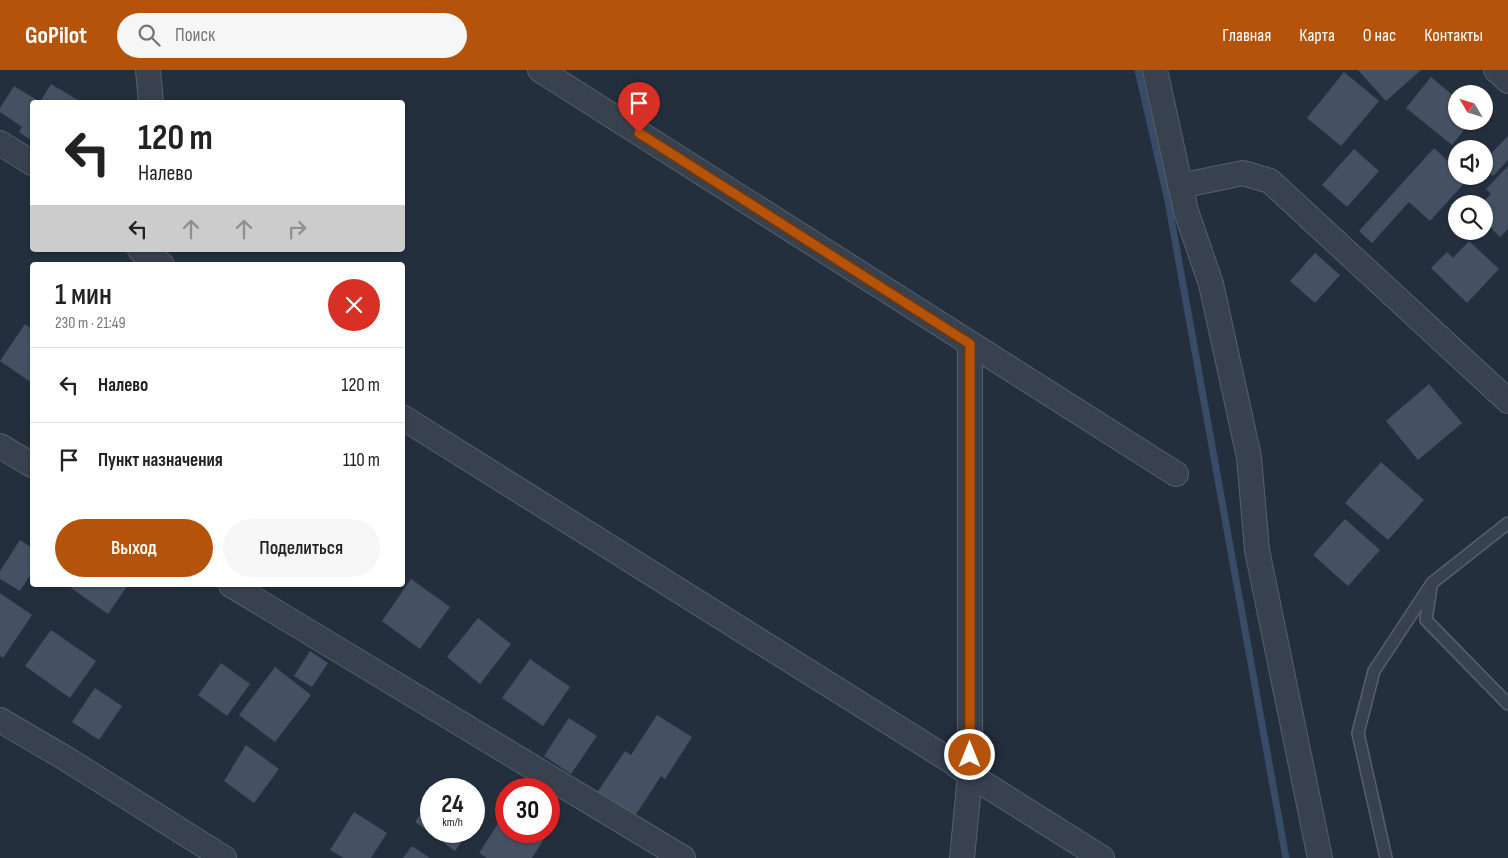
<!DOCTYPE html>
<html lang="ru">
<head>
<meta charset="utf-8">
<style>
	:root { --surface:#fff; --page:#f6f6f6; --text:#222; --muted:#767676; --line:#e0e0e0; --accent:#b45309 }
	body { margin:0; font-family:"Sofia Sans Condensed",sans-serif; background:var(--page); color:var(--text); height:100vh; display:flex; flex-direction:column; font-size:19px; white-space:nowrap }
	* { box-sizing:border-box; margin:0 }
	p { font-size:16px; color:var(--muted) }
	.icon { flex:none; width:28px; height:28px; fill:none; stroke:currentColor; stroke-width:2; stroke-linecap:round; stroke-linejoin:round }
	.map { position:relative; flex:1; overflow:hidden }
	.sheet { position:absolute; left:30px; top:192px; width:375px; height:325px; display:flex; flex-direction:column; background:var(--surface); border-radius:5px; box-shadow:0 1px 4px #0004 }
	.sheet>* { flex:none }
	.guide { position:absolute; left:30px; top:30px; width:375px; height:152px; border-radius:5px; box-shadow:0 1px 4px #0004; background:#fff; color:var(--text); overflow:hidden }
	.needle { width:32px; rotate:308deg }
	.buttons { position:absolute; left:1448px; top:15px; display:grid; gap:10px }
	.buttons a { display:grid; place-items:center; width:45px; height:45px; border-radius:50%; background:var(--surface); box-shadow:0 1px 4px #0004; font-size:25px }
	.speed { position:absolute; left:420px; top:708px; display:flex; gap:10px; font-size:25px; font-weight:700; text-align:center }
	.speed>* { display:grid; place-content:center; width:65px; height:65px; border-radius:50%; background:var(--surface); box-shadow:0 1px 4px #0004; line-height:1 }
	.speed small { font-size:12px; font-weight:400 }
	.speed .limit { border:8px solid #d22; background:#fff; color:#111 }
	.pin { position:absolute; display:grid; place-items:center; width:42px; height:42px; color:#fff; margin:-51px -21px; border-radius:50% 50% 50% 0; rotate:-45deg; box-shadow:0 0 5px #0007 }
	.pin .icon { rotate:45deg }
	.me { position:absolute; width:55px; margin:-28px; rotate:0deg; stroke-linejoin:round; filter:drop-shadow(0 0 4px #0008) }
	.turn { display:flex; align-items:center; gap:18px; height:105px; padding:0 25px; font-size:22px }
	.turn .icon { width:65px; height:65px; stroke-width:2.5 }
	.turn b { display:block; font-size:35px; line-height:42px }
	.lanes { display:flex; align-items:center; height:48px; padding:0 25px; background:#0003; justify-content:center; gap:25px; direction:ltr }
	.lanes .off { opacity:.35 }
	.round { display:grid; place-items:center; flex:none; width:52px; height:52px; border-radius:26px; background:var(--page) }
	.overview { display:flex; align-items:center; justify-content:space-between; height:85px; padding:0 25px }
	h1 { font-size:30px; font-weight:600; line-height:38px }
	.button { display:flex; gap:10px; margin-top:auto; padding:10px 25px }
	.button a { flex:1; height:58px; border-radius:30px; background:var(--accent); color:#fff; font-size:20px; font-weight:600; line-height:58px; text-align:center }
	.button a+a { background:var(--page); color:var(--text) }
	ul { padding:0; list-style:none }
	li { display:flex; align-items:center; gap:15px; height:75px; padding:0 25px; border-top:1px solid var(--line) }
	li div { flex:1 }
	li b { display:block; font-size:19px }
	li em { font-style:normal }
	header { display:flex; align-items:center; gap:30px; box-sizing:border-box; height:70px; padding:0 25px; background:var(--accent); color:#fff }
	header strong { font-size:24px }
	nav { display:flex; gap:28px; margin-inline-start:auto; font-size:18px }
	.search { width:350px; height:45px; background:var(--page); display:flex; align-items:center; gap:12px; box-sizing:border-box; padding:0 18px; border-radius:28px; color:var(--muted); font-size:19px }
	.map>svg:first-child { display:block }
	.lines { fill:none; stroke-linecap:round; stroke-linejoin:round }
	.stream { stroke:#394c67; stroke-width:7 }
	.building { fill:#455162 }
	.service-casing { stroke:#565f6c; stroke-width:14 }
	.minor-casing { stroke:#565f6c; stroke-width:26 }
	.service { stroke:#38414e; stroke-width:11 }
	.minor { stroke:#38414e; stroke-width:24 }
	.route-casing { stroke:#753606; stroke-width:12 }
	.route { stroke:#b45309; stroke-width:9 }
</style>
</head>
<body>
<header>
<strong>GoPilot</strong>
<div class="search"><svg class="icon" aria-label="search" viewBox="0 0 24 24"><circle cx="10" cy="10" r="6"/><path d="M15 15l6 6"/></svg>Поиск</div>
<nav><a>Главная</a><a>Карта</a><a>О нас</a><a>Контакты</a></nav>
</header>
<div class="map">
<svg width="1508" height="788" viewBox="0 0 1508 788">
	<rect width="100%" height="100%" fill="#242f3e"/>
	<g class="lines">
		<path class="stream" d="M1138,0L1168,131L1286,788"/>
	</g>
	<path class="building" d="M1358,0H1421L1386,31Z
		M1344,2L1379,31L1341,76L1307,48Z
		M1431,7L1456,28V51H1471L1452,75L1406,38Z
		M51,14L81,32H40Z
		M14,16L40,32H32V71L19,62L22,57L0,42V38Z
		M1508,66V90L1493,106L1484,97V91Z
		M1434,78L1456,99V106H1464L1468,109L1430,151L1409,132L1372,173L1359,161Z
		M1354,79L1379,101L1347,137L1322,115Z
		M1508,96V159L1500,167L1484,151V134H1481L1491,124L1486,119Z
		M1469,171L1499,199L1467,233L1431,198L1447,182L1453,188Z
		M1315,183L1340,205L1315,233L1290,211Z
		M25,254L32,259V313L0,291Z
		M1429,314L1462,353L1418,390L1386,351Z
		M1381,392L1424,430L1388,470L1345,433Z
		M1345,449L1380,480L1348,516L1313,485Z
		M20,470L32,478V502L20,521L0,509V501Z
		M411,509L450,537L420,579L382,551Z
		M73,515H128L108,544L71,518Z
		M0,523L32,545L3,588L0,586Z
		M478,548L511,574L480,614L447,587Z
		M51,560L96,591L70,628L25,596Z
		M310,581L328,593L312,617L294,606Z
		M530,589L570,617L543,656L502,628Z
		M221,593L250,614L227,646L198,625Z
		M275,597L311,625L275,672L239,645Z
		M95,618L122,636L99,670L72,652Z
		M657,645L692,667L665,709L661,706L633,749L596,724L625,681L631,685Z
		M569,648L597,666L571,704L544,686Z
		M246,675L279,699L254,733L224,711Z
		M446,709L460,719H439Z
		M528,709L543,719H521Z
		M474,729L486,737L474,754Z
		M431,730V761H469L455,781L415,752Z
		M506,741V761H549L532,788H487L479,783Z
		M354,742L387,763L371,788H344L330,780Z
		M412,776L430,788H403Z"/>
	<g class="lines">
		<defs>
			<path id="service" d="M1431,517L1426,550L1508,634
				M1386,788L1358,663L1374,601L1432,513L1508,453"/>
			<path id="minor" d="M148,0L151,32
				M540,0L1176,404
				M1155,0L1186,141L1211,214L1249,387L1257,480L1320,788
				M1496,0L1508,11
				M0,73L32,93
				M1180,116L1243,103L1270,111L1508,331
				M140,180L162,195
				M402,347L951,691L970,705L1102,788
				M0,376L32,395
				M231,515L683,788
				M0,650L65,688L224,788
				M962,788L970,705V274"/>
		</defs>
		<use href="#service" class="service-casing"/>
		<use href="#minor" class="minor-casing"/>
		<use href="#service" class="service"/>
		<use href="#minor" class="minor"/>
	</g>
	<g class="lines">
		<defs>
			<path id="route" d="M639,63L970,274V685"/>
		</defs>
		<use href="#route" class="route-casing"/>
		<use href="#route" class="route"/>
	</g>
</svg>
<div class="buttons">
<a><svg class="needle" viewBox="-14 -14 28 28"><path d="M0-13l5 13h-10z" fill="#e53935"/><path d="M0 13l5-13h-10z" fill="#767676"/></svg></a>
<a><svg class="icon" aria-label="sound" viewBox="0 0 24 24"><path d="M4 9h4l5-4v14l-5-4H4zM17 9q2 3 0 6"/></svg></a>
<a><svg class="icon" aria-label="search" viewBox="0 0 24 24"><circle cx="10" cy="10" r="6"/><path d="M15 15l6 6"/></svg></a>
</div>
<div class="speed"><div>24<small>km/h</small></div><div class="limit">30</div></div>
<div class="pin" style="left:639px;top:63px;background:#d93025"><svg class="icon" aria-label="arrive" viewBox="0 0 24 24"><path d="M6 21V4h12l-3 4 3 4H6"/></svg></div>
<svg class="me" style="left:970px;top:685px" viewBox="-20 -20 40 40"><circle r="17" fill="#b45309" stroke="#fff" stroke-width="3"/><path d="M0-11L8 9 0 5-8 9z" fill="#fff"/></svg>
<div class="guide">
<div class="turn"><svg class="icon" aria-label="left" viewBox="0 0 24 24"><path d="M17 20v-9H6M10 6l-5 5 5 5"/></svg><div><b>120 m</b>Налево</div></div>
<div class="lanes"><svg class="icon" aria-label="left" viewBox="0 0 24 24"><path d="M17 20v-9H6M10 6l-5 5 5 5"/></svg><svg class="icon off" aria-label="ahead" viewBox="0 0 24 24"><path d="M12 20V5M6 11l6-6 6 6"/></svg><svg class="icon off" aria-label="ahead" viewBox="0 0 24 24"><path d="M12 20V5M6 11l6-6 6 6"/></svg><svg class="icon off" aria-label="right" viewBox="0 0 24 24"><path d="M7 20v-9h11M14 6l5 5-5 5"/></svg></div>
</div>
<section class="sheet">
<div class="overview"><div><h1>1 мин</h1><p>230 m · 21:49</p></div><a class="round" style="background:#d93025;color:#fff"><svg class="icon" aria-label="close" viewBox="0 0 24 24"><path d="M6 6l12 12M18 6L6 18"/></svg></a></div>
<ul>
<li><svg class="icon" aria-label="left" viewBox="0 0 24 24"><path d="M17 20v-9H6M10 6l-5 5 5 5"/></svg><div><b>Налево</b></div><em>120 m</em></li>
<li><svg class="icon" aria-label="arrive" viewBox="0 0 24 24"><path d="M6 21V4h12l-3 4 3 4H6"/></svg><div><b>Пункт назначения</b></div><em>110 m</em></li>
</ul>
<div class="button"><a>Выход</a><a>Поделиться</a></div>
</section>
</div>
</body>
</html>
